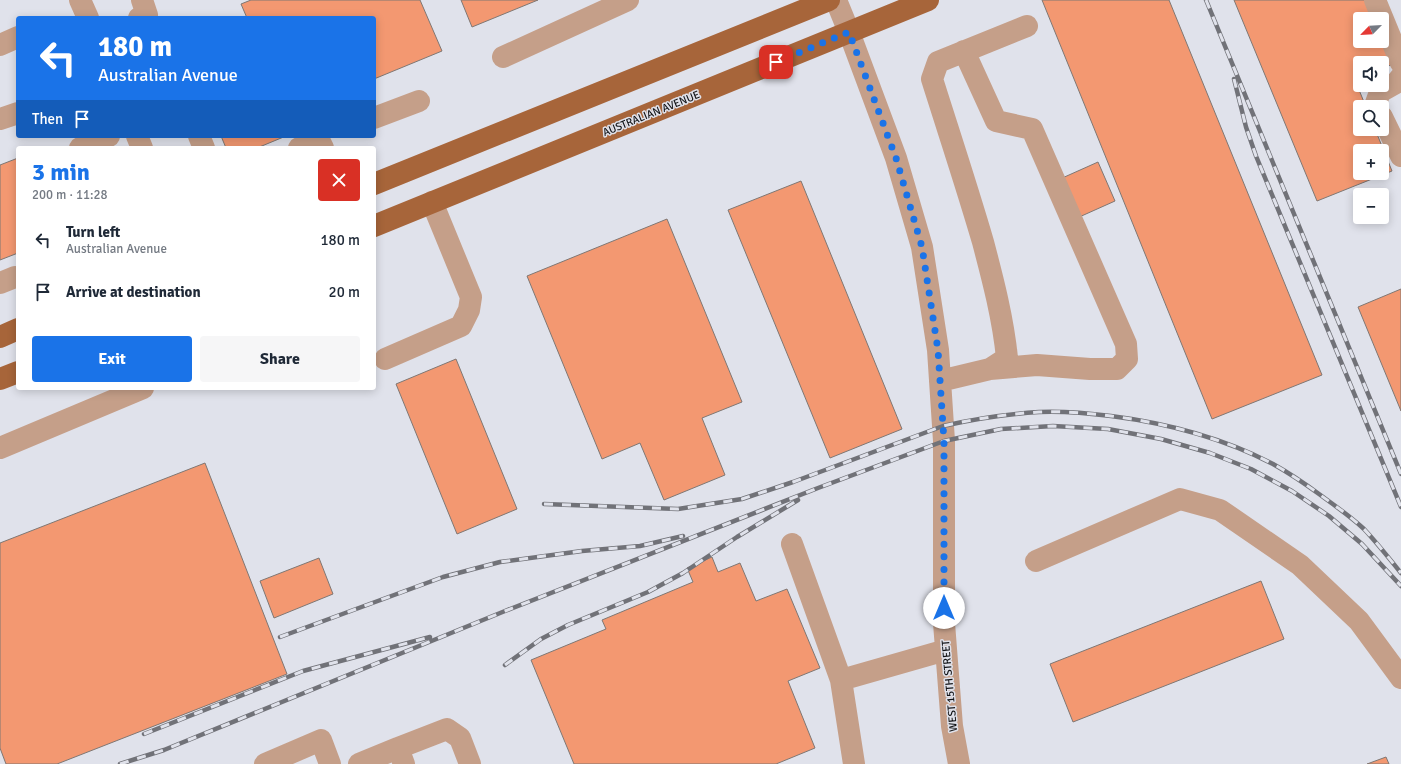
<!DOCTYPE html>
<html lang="en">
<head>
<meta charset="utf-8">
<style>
	:root { --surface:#fff; --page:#f6f6f7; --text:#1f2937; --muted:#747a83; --accent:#1a73e8 }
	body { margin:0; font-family:Signika,sans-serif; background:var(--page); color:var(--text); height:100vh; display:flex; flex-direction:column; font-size:15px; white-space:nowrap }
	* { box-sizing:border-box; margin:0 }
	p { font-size:13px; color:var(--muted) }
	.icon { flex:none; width:22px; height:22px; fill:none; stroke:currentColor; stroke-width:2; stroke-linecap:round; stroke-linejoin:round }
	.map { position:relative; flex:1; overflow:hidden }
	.panel { position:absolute; left:16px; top:146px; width:360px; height:244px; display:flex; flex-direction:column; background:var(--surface); border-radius:4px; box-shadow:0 2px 10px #0003 }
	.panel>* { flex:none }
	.hud { position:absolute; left:16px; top:16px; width:360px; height:122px; border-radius:4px; box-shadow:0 2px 10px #0003; background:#1a73e8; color:#fff; overflow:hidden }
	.needle { width:26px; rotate:246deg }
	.tools { position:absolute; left:1353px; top:12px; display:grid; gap:8px }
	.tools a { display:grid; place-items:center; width:36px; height:36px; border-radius:4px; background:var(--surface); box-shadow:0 2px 10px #0003; font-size:20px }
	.pin { position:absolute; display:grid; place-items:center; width:34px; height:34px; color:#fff; margin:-17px; border-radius:8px; box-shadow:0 2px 6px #0006 }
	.me { position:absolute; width:44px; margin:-22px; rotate:0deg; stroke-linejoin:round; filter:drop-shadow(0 0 3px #0008) }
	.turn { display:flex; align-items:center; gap:14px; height:84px; padding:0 16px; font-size:18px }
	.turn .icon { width:52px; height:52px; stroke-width:2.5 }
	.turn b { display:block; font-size:28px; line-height:34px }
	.then { display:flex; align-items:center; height:38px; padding:0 16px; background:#0003; gap:8px; font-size:15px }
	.round { display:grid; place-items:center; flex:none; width:42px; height:42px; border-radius:4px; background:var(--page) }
	.overview { display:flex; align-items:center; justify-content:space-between; height:68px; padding:0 16px }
	h1 { font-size:24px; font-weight:700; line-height:30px; color:var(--accent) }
	.primary-button { display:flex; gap:8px; margin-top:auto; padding:8px 16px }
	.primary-button a { flex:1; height:46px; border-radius:4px; background:var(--accent); color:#fff; font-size:16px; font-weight:700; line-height:46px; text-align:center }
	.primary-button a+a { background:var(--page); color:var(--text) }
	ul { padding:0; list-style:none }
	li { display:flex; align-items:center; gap:12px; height:52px; padding:0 16px }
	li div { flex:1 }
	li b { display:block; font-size:15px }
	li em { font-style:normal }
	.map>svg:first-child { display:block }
	.building { fill:#f39871; stroke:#7f7773; fill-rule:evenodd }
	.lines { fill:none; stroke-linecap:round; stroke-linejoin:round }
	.minor { stroke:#c59f89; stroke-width:22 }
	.major { stroke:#a7653a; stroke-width:22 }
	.rail-casing { stroke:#717278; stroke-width:4.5 }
	.rail { stroke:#e0e2eb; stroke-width:3; stroke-dasharray:9; stroke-linecap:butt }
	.route { stroke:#1a73e8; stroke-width:7; stroke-dasharray:0 12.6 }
	.labels { text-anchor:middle; stroke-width:3; stroke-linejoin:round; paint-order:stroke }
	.street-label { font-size:11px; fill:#121316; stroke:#e0e2eb }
</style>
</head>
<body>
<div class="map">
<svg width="1401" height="764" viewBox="0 0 1401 764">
	<rect width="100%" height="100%" fill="#e0e2eb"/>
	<path class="building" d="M251,0H420L442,51L374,79V18H247L241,4Z
		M461,0H538L472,27Z
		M1042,0H1169L1322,375L1212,419Z
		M1234,0H1365L1373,19H1360V41H1382L1395,63L1382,69V63H1360V78L1355,80L1366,107H1360V129H1375L1392,171L1317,201ZM1360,151H1382V173H1360Z
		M221,136H286L257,148H226Z
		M18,158V253L0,260V165Z
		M1098,162L1115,201L1077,218L1060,179Z
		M801,181L902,429L830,458L728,210Z
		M667,219L742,402L702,418L725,475L664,500L640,443L602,459L527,276Z
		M1401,289V411L1358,307Z
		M456,359L517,509L457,534L396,384Z
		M205,463L287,674L57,764H6L0,748V543Z
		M712,557L718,572L740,563L756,601L787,589L820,668L788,681L815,748L776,764H574L531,660L606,629L602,620L693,582L687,568Z
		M319,558L333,594L274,618L260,581Z
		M1261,581L1284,639L1073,722L1050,664Z
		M1386,757L1389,764H1367Z"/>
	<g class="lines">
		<path class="minor" d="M80,0L88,18
			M836,0L849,32L896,158L922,247L938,350L944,441V623L952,726L959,764
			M1375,0L1401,63
			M139,18L147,15L142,0
			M0,45L18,37
			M964,51L996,121L1032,129L1126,344L1127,359L1117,369H1090L1037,365L990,369
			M503,57L628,0
			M1377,107L1376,103L1380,92L1396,83L1401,77
			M1382,117L1401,156
			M374,118L419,101
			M0,119L18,113
			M137,136L142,148
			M199,136L204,148
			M80,148L109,136
			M299,148L319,140L323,148
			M0,283L15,277
			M385,359L461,326L469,310L471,297L432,202
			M940,381L990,369L1007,358C1003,318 993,280 983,242C967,187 949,133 932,79L938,62L1027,26
			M0,448L143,388
			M792,544L841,680L946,650
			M1036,561L1180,499L1220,510L1300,565L1359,621L1401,678
			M841,680L854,764
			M398,748L447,729L460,738L470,764
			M265,764L321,740L330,764
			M359,764L398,748L404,764"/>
		<path class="major" d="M374,184L829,0
			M374,226L928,0
			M0,337L18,329
			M0,379L18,372"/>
		<defs>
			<path id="rail" d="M1206,0L1401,474
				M1234,79L1246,127L1256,156L1401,507
				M544,504L678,509L742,499L793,482L943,426C974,419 1006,414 1039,412C1063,411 1087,413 1111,416C1166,423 1223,438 1273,464C1289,473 1304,483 1319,494C1334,505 1350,516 1364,529C1377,543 1389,558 1401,573
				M280,637L443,577L500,562L582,551L640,546L683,536
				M505,665L541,639L568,625L648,592L683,573L737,537L798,500
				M144,734L303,671L430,637
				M120,764L164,750L505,611L818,488L944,441L1001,429L1053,426L1108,429L1161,439L1210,453L1251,469L1292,491L1329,516L1362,544L1401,586"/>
		</defs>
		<use href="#rail" class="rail-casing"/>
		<use href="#rail" class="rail"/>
	</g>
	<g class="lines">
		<path class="route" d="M776,62L849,32L896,158L922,247L938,350L944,441V608"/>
	</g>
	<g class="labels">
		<g class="street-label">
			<text transform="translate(651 113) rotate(-22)" y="4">AUSTRALIAN AVENUE</text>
			<text transform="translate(949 686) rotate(-95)" y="4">WEST 15TH STREET</text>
		</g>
	</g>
</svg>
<div class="tools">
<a><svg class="needle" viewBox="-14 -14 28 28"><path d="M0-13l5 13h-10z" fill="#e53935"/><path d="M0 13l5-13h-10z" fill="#747a83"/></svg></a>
<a><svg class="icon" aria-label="sound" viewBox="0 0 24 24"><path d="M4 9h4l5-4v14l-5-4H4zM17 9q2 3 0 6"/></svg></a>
<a><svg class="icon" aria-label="search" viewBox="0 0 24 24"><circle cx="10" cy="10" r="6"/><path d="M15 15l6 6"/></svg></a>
<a>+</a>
<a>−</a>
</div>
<div class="pin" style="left:776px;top:62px;background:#d93025"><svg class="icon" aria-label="arrive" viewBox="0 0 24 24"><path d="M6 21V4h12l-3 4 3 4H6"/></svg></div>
<svg class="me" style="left:944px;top:608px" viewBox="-20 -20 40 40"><circle r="19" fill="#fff"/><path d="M0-13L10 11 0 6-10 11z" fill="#1a73e8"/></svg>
<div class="hud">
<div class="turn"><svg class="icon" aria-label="left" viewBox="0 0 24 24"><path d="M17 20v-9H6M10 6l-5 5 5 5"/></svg><div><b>180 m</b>Australian Avenue</div></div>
<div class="then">Then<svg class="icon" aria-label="arrive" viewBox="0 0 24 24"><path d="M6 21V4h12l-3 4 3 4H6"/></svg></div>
</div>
<section class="panel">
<div class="overview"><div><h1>3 min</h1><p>200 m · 11:28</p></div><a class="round" style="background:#d93025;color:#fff"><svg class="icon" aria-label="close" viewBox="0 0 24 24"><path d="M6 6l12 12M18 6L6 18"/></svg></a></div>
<ul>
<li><svg class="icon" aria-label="left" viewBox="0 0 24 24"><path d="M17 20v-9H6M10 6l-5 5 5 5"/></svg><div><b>Turn left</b><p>Australian Avenue</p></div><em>180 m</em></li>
<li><svg class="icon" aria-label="arrive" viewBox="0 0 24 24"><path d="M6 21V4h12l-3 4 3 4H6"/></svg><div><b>Arrive at destination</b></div><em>20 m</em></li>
</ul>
<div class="primary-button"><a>Exit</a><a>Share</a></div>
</section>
</div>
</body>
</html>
